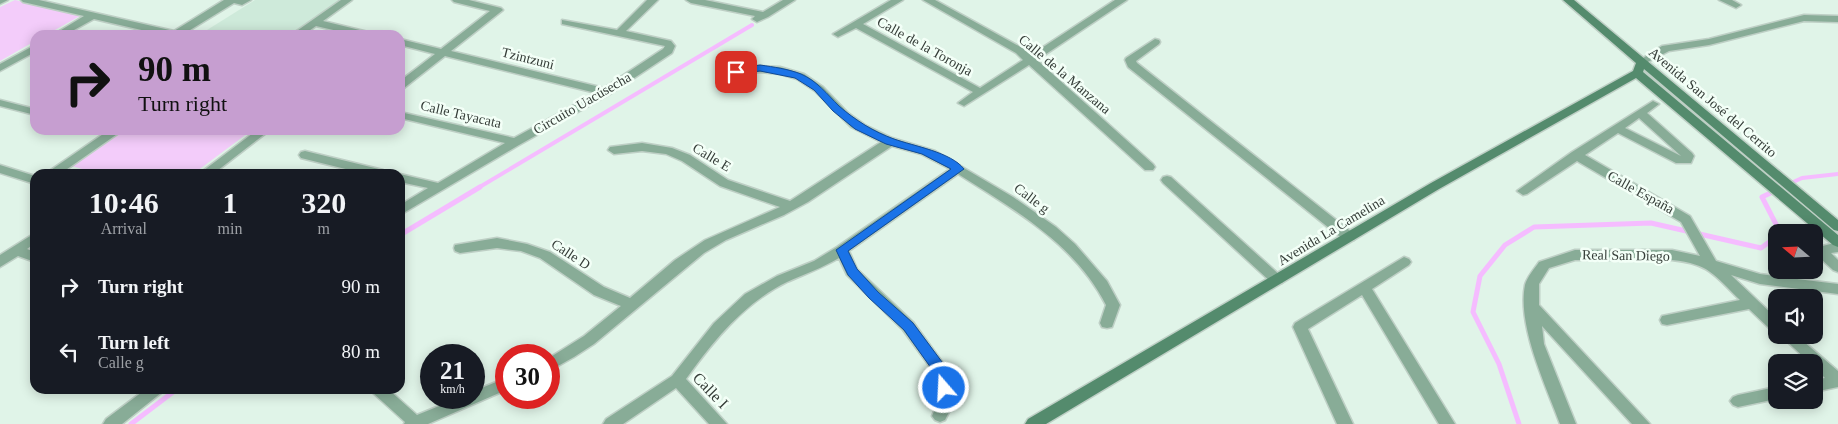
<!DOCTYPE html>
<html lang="en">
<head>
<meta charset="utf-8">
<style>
	:root { --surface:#171b24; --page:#242831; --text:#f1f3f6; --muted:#9ea1a6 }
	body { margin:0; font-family:"Times New Roman",serif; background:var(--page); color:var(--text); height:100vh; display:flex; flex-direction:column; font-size:19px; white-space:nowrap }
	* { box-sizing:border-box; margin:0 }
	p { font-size:16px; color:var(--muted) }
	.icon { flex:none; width:28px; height:28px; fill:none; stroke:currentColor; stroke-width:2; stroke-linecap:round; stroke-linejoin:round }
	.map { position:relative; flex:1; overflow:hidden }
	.panel { position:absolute; left:30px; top:169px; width:375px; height:225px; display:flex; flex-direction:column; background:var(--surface); border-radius:15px; box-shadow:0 2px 12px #0003 }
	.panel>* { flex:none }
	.guide { position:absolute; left:30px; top:30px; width:375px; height:105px; border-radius:15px; box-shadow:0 2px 12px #0003; background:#c69ed0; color:#111; overflow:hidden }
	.needle { width:32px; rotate:289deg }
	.tools { position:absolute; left:1768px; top:224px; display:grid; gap:10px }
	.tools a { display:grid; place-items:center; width:55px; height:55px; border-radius:10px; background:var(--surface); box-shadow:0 2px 12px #0003; font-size:25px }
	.speed { position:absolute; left:420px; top:344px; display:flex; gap:10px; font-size:25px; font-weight:700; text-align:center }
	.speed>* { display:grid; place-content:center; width:65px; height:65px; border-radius:50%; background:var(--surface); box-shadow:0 2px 12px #0003; line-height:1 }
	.speed small { font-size:12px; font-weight:400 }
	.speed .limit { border:8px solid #d22; background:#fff; color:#111 }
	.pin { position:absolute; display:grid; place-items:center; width:42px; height:42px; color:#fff; margin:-21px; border-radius:10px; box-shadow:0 2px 8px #0006 }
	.me { position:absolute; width:55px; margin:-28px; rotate:341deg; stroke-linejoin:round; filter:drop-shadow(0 0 4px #0008) }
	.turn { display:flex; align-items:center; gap:18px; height:105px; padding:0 25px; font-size:22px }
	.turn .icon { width:65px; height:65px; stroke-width:2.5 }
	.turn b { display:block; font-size:35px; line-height:42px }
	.eta { display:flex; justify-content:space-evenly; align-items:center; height:85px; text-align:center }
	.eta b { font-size:30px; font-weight:700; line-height:35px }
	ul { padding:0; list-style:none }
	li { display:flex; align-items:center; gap:15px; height:65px; padding:0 25px }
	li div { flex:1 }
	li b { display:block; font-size:19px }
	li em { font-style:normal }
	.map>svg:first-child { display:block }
	.built { fill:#ceeada }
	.green { fill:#f3ccfa }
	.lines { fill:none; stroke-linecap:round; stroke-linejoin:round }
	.stream-far1 { stroke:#f5bcff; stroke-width:4 }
	.stream { stroke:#f5bcff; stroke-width:5 }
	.street-casing { stroke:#becfc5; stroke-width:3 }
	.secondary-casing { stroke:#becfc5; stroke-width:3 }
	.street { fill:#88ac97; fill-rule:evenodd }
	.secondary { fill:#548b6d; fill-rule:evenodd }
	.route { fill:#1a73e8; stroke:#114b97 }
	.labels { text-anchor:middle; stroke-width:5; stroke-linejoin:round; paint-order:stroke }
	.street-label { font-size:14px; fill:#353d38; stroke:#f3fff7 }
	.near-street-label { font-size:16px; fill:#353d38; stroke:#f3fff7 }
</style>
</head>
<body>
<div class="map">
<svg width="1838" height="424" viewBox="0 0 1838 424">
	<rect width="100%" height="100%" fill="#e0f4e8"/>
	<path class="built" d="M255,0H341L290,35H199Z"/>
	<path class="green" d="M15,0L80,16L46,35H35V41L0,61V7Z
		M126,130H252L193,174H99L72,166Z"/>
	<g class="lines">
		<path class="stream-far1" d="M478,188L752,25
			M1780,188L1802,178L1838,174"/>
		<path class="stream" d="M1780,232L1762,197L1783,187
			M400,235L480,187
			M131,424L177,389
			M1519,424L1499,364L1473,312L1480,276L1505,245L1534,227L1651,223L1761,248L1776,237"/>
		<defs>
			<path id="street" d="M0,0H8L0,4Z
				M21,0H39L174,31L224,0H251L242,5L234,3L182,35H163L94,19L65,35H53L84,16L23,2Z
				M341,0H352L323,21L372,33L373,35H355L316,26L303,35H291Z
				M452,0H469L501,8L503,10L451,51L604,88L663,49L665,46L562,24V20L617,30L647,0H658L626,31L671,41L675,46L672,53L610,94L519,145L400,215V205L428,188L400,182V174L438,183L505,143L400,118V112L514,138L596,93L445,56L404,88L400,89V81L435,54L400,45V39L441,49L490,11L454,2Z
				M686,0H705L763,12L783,0H795L768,17L757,22L752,19L755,16L691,3Z
				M891,0H903L863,24L980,88L1023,60L1016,53L923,0H935L1024,49L1031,55L1115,0H1127L1037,60L1153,164L1155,167L1153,170H1145L1029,65L964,106L958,103L973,92L856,28L838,37L833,34Z
				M1719,0H1732L1741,5L1736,8Z
				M1804,15L1838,16V22L1804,21L1709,45L1669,51L1642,65L1637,62L1662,46L1709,39Z
				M1155,39L1159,40L1160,42L1159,44L1136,61L1137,63L1354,234L1355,237L1354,240H1344L1128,67L1125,60L1126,58Z
				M35,45V52L0,71V64Z
				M758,66L780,67L804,74L823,87L848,113L865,125L892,138L935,151L1013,197L1056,227L1075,244L1107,281L1120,305L1112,327L1107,328L1102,327L1100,323L1106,305C1075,244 1015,210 958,174L849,251L857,269L913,322L948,370L954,402L945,420L940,422L935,420L932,416L938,402L936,375L903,330L847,275L839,258C822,268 805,274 787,282C744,303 713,341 686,379L727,424H709L676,388L623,424H603L606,419L672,376L714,323L745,294L777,276L814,261L837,247L950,169L921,154L892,146L808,202L784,215L726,240L704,253L594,344L574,357L549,371V358L584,336L621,306L594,295L540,258L521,251L497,248L460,253L455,251L454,248L455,245L497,238L527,244L550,252L604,287L630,298L675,260L705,240L780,207L720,186L682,161L666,154L642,151L614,154L608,150L610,147L642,143L672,148L690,155L728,180L790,201L881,142L851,127L815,91L797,79L780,74L758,72L736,74L731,71L736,68Z
				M0,100L35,109V115L0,106Z
				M1653,101L1659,104L1647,113L1692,153L1694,156L1691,163H1676L1618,133L1585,155L1690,216L1716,261L1760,274L1782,277L1790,270H1805L1797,279L1838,284V294L1760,284L1731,275L1776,318V331L1771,330L1749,309L1667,325L1662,324L1660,320L1662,316L1740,300C1714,275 1710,264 1672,260H1575L1549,268L1539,284V305L1650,424H1632L1542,326L1544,344L1576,424H1560C1546,386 1517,326 1525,285C1527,277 1535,268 1539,262L1575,250H1672L1700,256L1681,222L1577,161L1527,194L1523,195L1517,191L1572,152ZM1639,118L1680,155L1681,156L1625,128Z
				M109,130H123L60,174H45Z
				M257,130H270L213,174H199Z
				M305,151L383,170L389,174H366L301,158L299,155L301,152Z
				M0,165L35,176V184L0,173Z
				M1167,176L1171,177L1282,277L1284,280L1282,283H1272L1163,183L1161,180L1163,177Z
				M35,233V243L27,249L35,252V262L18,256L0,267V255Z
				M1838,242V252L1831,253L1838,260V272L1833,270L1820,258L1814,261L1815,248Z
				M1404,257L1409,259L1411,262L1409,265L1372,289L1455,424H1439L1362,295L1308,329L1353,424H1337L1293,327L1295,323Z
				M1780,335H1796L1838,371V387L1814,392V380L1825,378L1814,367V362H1809Z
				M506,378V390L428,424H404L405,422L373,393L371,389H388L417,415L459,398H474V391Z
				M1776,387V399L1738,407L1733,405L1730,401L1733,397L1738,395Z
				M146,389H163L161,393L122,424H103L106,419Z"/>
			<path id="secondary" d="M1563,0H1574L1838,220V231L1834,230L1644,69L1643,72L1838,235V247L1833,245L1636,78L1439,189L1046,424H1025L1028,419L1431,183L1633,71L1636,63Z"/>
		</defs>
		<use href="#street" class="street-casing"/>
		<use href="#secondary" class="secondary-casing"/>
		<use href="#street" class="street"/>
		<use href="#secondary" class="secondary"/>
	</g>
	<path class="route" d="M760,65C774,67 788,69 801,74C817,81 827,94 839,106C855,120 874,132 894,139C913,146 951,152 964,169L848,251L857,269L878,292L913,323L948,370L951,388L949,392L944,393L940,392L936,375L904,330L869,298L848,275L836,250L951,169L922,154L886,144L855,129L833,111L814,90L795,78L760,71L736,74L732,72L736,69Z"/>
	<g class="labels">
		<g class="street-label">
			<text transform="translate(925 46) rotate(29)" y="5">Calle de la Toronja</text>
			<text transform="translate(528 58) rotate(14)" y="5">Tzintzuni</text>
			<text transform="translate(1065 74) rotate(40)" y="5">Calle de la Manzana</text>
			<text transform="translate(1713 102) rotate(40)" y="5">Avenida San José del Cerrito</text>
			<text transform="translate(582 103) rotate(-30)" y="5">Circuito Uacúsecha</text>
			<text transform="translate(461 114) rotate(13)" y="5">Calle Tayacata</text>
			<text transform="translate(712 157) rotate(31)" y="5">Calle E</text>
			<text transform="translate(1641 192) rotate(29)" y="5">Calle España</text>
			<text transform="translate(1032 198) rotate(37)" y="5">Calle g</text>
			<text transform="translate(1331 230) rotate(-31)" y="5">Avenida La Camelina</text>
			<text transform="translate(571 254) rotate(33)" y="5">Calle D</text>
			<text transform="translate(1626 255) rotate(1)" y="5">Real San Diego</text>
		</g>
		<g class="near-street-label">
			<text transform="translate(711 390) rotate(46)" y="6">Calle I</text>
		</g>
	</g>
</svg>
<div class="tools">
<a><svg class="needle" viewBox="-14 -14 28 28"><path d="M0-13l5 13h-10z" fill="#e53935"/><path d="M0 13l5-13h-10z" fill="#9ea1a6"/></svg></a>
<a><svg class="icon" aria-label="sound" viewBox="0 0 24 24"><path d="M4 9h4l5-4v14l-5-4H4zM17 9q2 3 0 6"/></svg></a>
<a><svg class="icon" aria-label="layers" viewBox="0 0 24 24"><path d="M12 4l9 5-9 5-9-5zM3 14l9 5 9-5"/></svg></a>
</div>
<div class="speed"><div>21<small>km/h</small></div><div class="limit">30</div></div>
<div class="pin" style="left:736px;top:72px;background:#d93025"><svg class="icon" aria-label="arrive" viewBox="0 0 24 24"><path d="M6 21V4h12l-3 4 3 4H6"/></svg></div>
<svg class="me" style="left:944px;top:388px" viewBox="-20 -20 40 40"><circle r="17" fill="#1a73e8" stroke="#fff" stroke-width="3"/><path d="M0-11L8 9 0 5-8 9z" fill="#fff"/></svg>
<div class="guide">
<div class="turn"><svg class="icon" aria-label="right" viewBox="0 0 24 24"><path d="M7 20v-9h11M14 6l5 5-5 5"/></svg><div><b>90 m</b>Turn right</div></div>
</div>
<section class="panel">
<div class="eta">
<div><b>10:46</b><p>Arrival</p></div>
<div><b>1</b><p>min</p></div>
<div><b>320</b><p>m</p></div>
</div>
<ul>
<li><svg class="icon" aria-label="right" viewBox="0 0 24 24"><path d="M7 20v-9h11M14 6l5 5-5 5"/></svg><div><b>Turn right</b></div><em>90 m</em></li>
<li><svg class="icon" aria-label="left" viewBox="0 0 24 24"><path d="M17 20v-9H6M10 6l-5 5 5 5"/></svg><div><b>Turn left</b><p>Calle g</p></div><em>80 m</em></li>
</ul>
</section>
</div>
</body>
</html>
